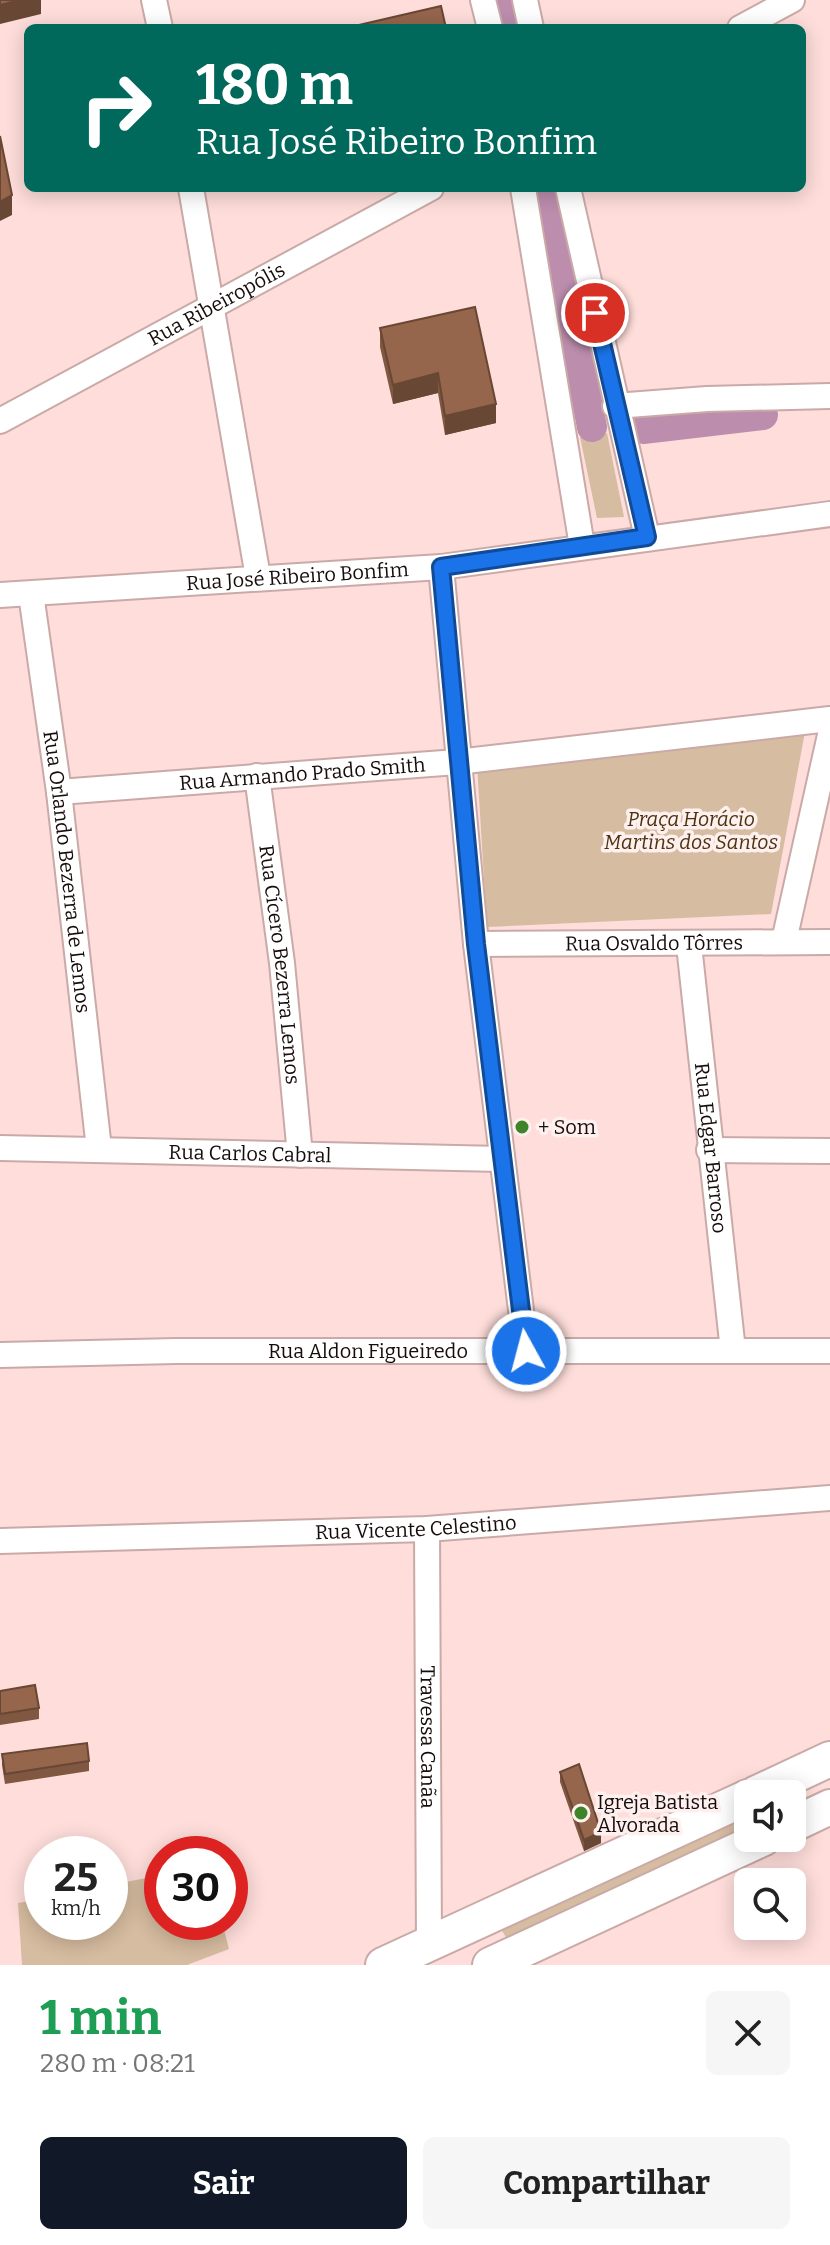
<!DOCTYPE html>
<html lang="pt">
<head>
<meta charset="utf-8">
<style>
	:root { --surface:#fff; --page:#f6f6f6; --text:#222; --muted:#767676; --accent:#111827 }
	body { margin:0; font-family:Bitter,serif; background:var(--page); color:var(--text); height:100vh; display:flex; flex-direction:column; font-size:30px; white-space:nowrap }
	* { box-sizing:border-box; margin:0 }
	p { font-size:26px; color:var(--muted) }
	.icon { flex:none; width:44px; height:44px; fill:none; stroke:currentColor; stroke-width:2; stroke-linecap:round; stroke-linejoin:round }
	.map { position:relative; height:1965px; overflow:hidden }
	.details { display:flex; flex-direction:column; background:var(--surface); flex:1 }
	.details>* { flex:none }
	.hud { position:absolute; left:24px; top:24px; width:782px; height:168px; border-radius:12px; box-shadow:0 4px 20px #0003; background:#00695c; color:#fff; overflow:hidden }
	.controls { position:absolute; left:734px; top:1780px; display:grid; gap:16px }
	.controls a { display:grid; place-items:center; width:72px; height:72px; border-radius:12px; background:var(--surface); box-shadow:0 4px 20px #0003; font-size:40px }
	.speed { position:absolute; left:24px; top:1836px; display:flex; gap:16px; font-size:40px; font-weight:700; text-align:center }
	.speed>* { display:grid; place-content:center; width:104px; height:104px; border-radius:50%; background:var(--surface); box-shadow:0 4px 20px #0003; line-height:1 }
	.speed small { font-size:20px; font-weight:400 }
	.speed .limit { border:12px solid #d22; background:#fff; color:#111 }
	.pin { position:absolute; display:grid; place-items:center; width:68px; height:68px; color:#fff; margin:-34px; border:4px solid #fff; border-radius:50%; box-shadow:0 2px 8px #0007 }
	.me { position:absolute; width:88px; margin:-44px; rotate:353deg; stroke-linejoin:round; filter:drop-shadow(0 0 6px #0008) }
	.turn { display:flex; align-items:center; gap:28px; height:168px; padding:0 40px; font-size:36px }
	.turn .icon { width:104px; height:104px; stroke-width:2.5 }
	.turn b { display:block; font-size:56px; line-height:68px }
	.round { display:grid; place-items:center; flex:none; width:84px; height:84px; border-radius:12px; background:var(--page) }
	.overview { display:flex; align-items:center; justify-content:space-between; height:136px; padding:0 40px }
	h1 { font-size:48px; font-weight:700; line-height:60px; color:#1e9e55 }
	.button { display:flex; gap:16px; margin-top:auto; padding:16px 40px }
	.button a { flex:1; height:92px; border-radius:12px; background:var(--accent); color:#fff; font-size:32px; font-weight:700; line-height:92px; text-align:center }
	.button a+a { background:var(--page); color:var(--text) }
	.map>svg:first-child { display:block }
	.green { fill:#d6bca0 }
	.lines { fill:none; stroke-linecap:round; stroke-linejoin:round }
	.canal { stroke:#bc8dad; stroke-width:30 }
	.street-casing { stroke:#caaaa7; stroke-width:28 }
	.secondary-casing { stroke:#caaaa7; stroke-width:38 }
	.street { stroke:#fff; stroke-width:24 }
	.secondary { stroke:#fff; stroke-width:34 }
	.wall { fill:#805741 }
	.shaded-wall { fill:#684735 }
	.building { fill:#95654c; stroke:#684735; stroke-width:2 }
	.route-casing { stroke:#114b97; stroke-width:20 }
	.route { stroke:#1a73e8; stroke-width:14 }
	.poi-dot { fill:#3e8428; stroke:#fdf0ee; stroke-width:3 }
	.labels { text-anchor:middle; stroke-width:7; stroke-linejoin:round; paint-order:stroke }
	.street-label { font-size:20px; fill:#160c0b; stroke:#fdf0ee }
	.park-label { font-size:20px; font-style:italic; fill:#4d3210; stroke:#fdf0ee }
	.poi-label { font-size:20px; fill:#160c0b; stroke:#fdf0ee; text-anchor:start }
</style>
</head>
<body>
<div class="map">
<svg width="830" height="1965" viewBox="0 0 830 1965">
	<rect width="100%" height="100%" fill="#feddda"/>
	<path class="green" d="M607,433L624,517L597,518L580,437Z
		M805,732L771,914L487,927L477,765Z
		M748,1810V1831L511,1945L499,1926Z
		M162,1875V1922H222L229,1949L187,1965H22L18,1903L42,1899V1922H110V1885Z"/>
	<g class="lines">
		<path class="canal" d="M504,0L510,28
			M545,188L592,427
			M643,429L763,415"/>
		<defs>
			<g id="street">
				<path d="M154,0L160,28"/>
				<path d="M483,0L490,28"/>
				<path d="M525,0L531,28"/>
				<path d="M740,28L792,0"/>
				<path d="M191,188L258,577"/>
				<path d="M523,188L582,546"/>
				<path d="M568,188L647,537"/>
				<path d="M615,406L707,399L830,396"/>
				<path id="s1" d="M0,421L431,188"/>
				<path d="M441,567L476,944L526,1351"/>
				<path id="s2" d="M31,594L59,792L99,1149"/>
				<path id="s3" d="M0,595L441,567L830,514"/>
				<path id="s4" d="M257,776L282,963L300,1155"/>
				<path id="s5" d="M59,792L457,762L830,719"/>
				<path d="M784,941L830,735"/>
				<path id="s6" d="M476,944L830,942"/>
				<path id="s7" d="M689,945L733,1351"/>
				<path id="s8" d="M0,1148L501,1159"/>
				<path d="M709,1150L830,1151"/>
				<path id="s9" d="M0,1355L176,1351H830"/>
				<path id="s10" d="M427,1529L429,1945"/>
				<path id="s11" d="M0,1541L427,1529L830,1498"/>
			</g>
			<path id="secondary" d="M755,1794L830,1759
				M792,1825L830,1807
				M383,1965L748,1797
				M490,1965L764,1838"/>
		</defs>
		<use href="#street" class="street-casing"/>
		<use href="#secondary" class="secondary-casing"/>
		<use href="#street" class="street"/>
		<use href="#secondary" class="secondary"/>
	</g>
	<path class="wall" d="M380,328L496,423L445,435L438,393L393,404L380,347Z
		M0,1691L39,1708V1719L0,1725Z
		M2,1754L89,1761V1771L5,1784L2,1765Z
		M560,1772L601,1843L584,1851L560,1782Z"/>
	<path class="shaded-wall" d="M20,0H41V14L0,24V5Z
		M12,195V215L0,221V202Z
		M438,373V393L393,404V385Z
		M496,404V423L445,435V416Z
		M601,1832V1843L584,1851V1840Z"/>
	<path class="building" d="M0,0H20L0,5Z
		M441,6L446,28H346Z
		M0,136L12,195L0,202Z
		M475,307L496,404L445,416L438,373L393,385L380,328Z
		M35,1685L39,1708L0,1714V1691Z
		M87,1743L89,1761L5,1774L2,1754Z
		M579,1764L601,1832L584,1840L560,1772Z"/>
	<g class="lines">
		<defs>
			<path id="route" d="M526,1351L476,944L441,567L647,537L595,313"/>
		</defs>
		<use href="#route" class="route-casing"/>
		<use href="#route" class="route"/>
	</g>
	<g class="poi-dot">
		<circle cx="522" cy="1127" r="8"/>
		<circle cx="581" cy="1813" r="8"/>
	</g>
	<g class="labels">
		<g class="street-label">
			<text dy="7" stroke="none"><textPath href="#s1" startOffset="246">Rua Ribeiropólis</textPath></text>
			<text dy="7" stroke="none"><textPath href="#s3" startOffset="298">Rua José Ribeiro Bonfim</textPath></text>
			<text dy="7" stroke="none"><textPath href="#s5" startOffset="244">Rua Armando Prado Smith</textPath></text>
			<text dy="7" stroke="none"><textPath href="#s2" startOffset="280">Rua Orlando Bezerra de Lemos</textPath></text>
			<text dy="7" stroke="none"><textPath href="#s6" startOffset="178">Rua Osvaldo Tôrres</textPath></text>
			<text dy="7" stroke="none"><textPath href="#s4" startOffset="190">Rua Cícero Bezerra Lemos</textPath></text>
			<text dy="7" stroke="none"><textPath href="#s7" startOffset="204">Rua Edgar Barroso</textPath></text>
			<text dy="7" stroke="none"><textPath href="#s8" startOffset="250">Rua Carlos Cabral</textPath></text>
			<text dy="7" stroke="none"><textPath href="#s9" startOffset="368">Rua Aldon Figueiredo</textPath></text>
			<text dy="7" stroke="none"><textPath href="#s11" startOffset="416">Rua Vicente Celestino</textPath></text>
			<text dy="7" stroke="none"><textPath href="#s10" startOffset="208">Travessa Canãa</textPath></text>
		</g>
		<g class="park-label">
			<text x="691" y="826">Praça Horácio<tspan x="691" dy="23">Martins dos Santos</tspan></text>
		</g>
		<g class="poi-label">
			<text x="538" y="1134">+ Som</text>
			<text x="597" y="1809">Igreja Batista<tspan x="597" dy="23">Alvorada</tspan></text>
		</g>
	</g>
</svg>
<div class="controls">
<a><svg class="icon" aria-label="sound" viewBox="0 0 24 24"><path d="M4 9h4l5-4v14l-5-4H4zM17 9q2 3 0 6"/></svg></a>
<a><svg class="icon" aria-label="search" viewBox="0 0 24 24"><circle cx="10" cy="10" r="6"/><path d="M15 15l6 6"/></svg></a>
</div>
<div class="speed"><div>25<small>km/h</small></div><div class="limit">30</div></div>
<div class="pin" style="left:595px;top:313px;background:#d93025"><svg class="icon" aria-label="arrive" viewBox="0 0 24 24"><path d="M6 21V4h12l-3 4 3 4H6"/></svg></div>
<svg class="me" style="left:526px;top:1351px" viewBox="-20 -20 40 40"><circle r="17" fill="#1a73e8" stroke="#fff" stroke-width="3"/><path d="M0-11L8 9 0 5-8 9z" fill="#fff"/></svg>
<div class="hud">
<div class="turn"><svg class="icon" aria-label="right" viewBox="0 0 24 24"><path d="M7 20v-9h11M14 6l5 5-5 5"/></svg><div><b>180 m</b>Rua José Ribeiro Bonfim</div></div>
</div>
</div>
<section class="details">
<div class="overview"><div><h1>1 min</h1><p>280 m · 08:21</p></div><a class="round"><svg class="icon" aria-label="close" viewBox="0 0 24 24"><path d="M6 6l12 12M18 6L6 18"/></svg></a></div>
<div class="button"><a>Sair</a><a>Compartilhar</a></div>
</section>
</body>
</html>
